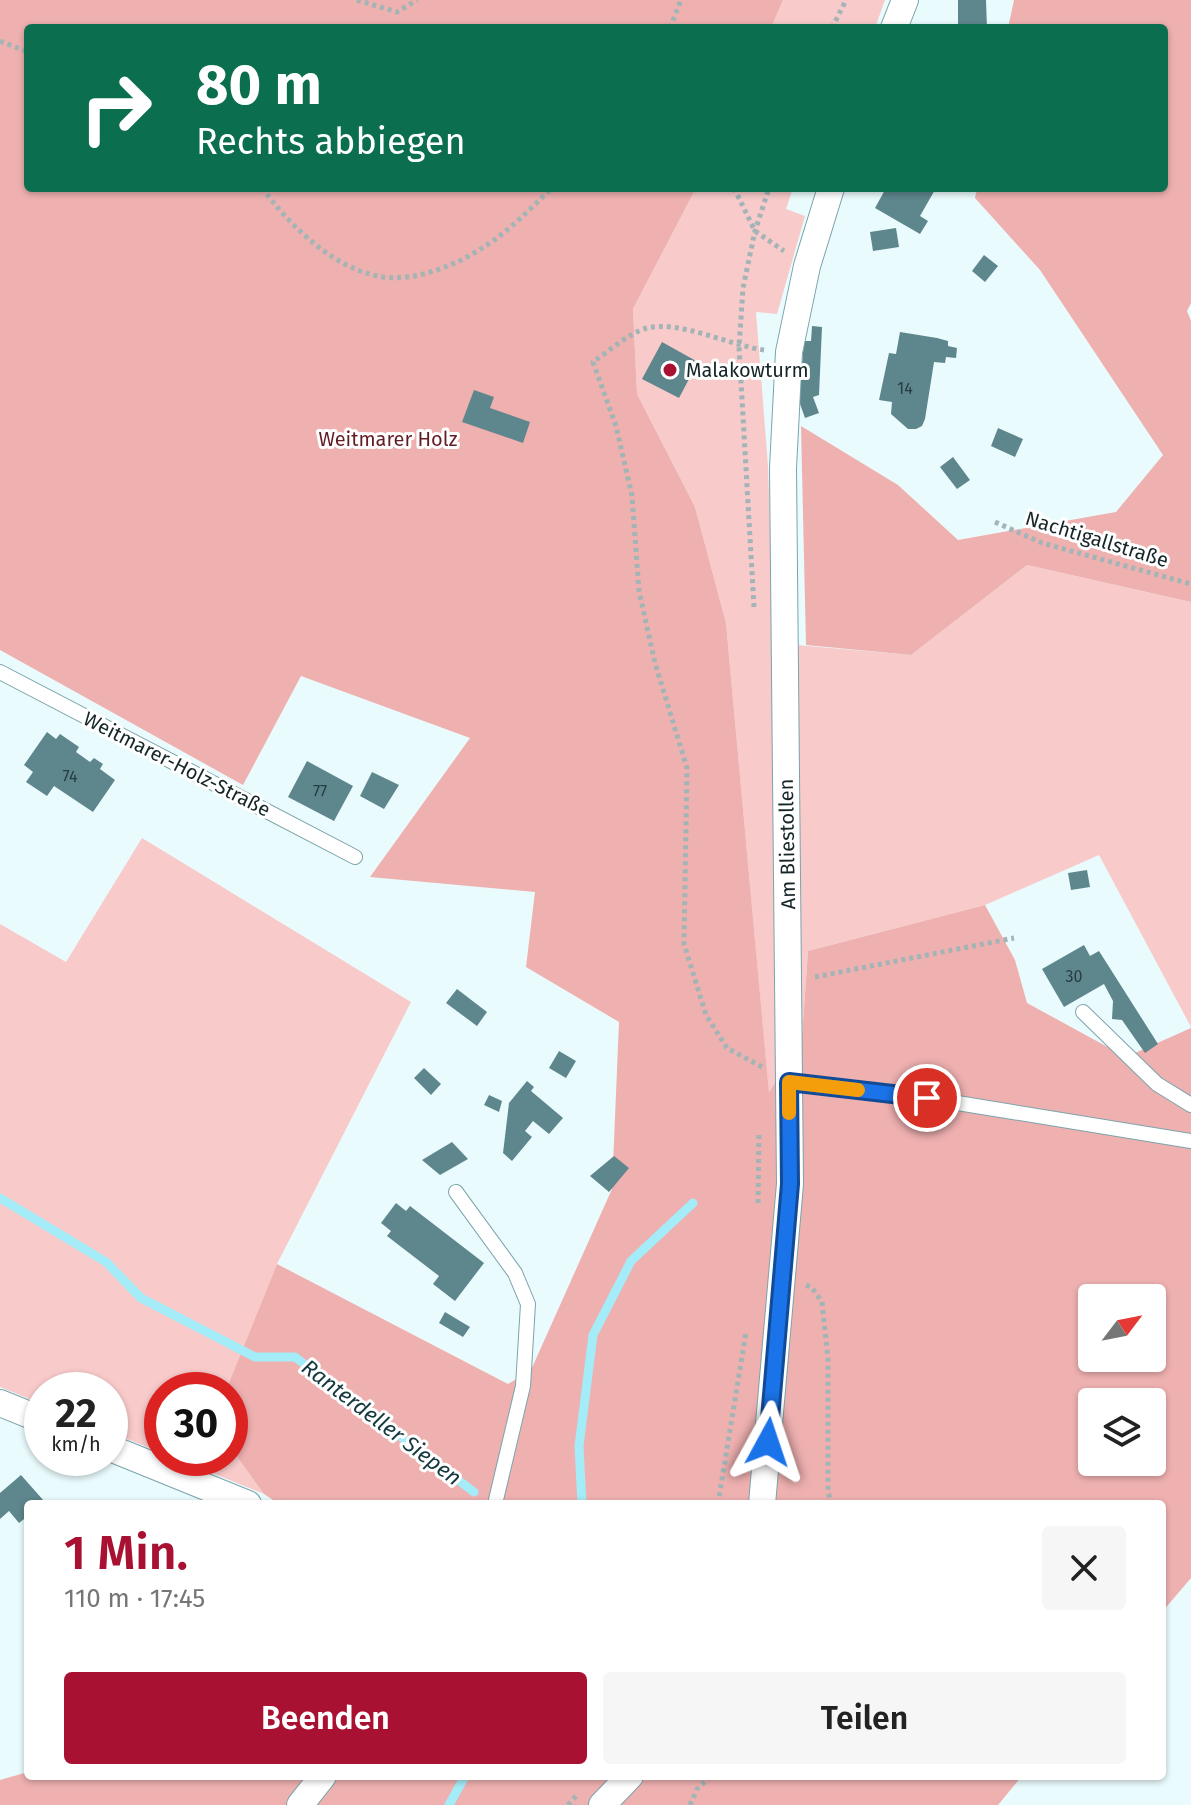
<!DOCTYPE html>
<html lang="de">
<head>
<meta charset="utf-8">
<style>
	:root { --surface:#fff; --page:#f6f6f6; --text:#222; --muted:#767676; --accent:#a91132 }
	body { margin:0; font-family:"Fira Sans",sans-serif; background:var(--page); color:var(--text); height:100vh; display:flex; flex-direction:column; font-size:30px; white-space:nowrap }
	* { box-sizing:border-box; margin:0 }
	p { font-size:26px; color:var(--muted) }
	.icon { flex:none; width:44px; height:44px; fill:none; stroke:currentColor; stroke-width:2; stroke-linecap:round; stroke-linejoin:round }
	.map { position:relative; flex:1; overflow:hidden }
	.details { position:absolute; left:24px; top:1500px; width:1142px; height:280px; display:flex; flex-direction:column; background:var(--surface); border-radius:8px; box-shadow:0 2px 6px #0004 }
	.details>* { flex:none }
	.top-card { position:absolute; left:24px; top:24px; width:1144px; height:168px; border-radius:8px; box-shadow:0 2px 6px #0004; background:#0b6e4f; color:#fff; overflow:hidden }
	.needle { width:52px; rotate:58deg }
	.tools { position:absolute; left:1078px; top:1284px; display:grid; gap:16px }
	.tools a { display:grid; place-items:center; width:88px; height:88px; border-radius:8px; background:var(--surface); box-shadow:0 2px 6px #0004; font-size:40px }
	.speed { position:absolute; left:24px; top:1372px; display:flex; gap:16px; font-size:40px; font-weight:700; text-align:center }
	.speed>* { display:grid; place-content:center; width:104px; height:104px; border-radius:50%; background:var(--surface); box-shadow:0 2px 6px #0004; line-height:1 }
	.speed small { font-size:20px; font-weight:400 }
	.speed .limit { border:12px solid #d22; background:#fff; color:#111 }
	.pin { position:absolute; display:grid; place-items:center; width:68px; height:68px; color:#fff; margin:-34px; border:4px solid #fff; border-radius:50%; box-shadow:0 2px 8px #0007 }
	.me { position:absolute; width:88px; margin:-44px; rotate:5deg; stroke-linejoin:round; filter:drop-shadow(0 0 6px #0008) }
	.turn { display:flex; align-items:center; gap:28px; height:168px; padding:0 40px; font-size:36px }
	.turn .icon { width:104px; height:104px; stroke-width:2.5 }
	.turn b { display:block; font-size:56px; line-height:68px }
	.round { display:grid; place-items:center; flex:none; width:84px; height:84px; border-radius:8px; background:var(--page) }
	.headline { display:flex; align-items:center; justify-content:space-between; height:136px; padding:0 40px }
	h1 { font-size:48px; font-weight:600; line-height:60px; color:var(--accent) }
	.action { display:flex; gap:16px; margin-top:auto; padding:16px 40px }
	.action a { flex:1; height:92px; border-radius:8px; background:var(--accent); color:#fff; font-size:32px; font-weight:600; line-height:92px; text-align:center }
	.action a+a { background:var(--page); color:var(--text) }
	.map>svg:first-child { display:block }
	.green { fill:#f8caca }
	.forest { fill:#efb0b0; fill-rule:evenodd }
	.lines { fill:none; stroke-linecap:round; stroke-linejoin:round }
	.stream { stroke:#a3ecf8; stroke-width:9 }
	.building { fill:#5e868d }
	.lane-casing { stroke:#7ba4ab; stroke-width:16 }
	.street-casing { stroke:#7ba4ab; stroke-width:28 }
	.path { stroke:#a3b4b6; stroke-width:5; stroke-dasharray:4 4; stroke-linecap:butt }
	.lane { stroke:#fff; stroke-width:14 }
	.street { stroke:#fff; stroke-width:26 }
	.route-casing { stroke:#114b97; stroke-width:20 }
	.route { stroke:#1a73e8; stroke-width:14 }
	.slow { stroke:#f59e0b; stroke-width:14 }
	.poi-dot { fill:#a91132; stroke:#fff; stroke-width:3 }
	.labels { text-anchor:middle; stroke-width:6; stroke-linejoin:round; paint-order:stroke }
	.number-label { font-size:16px; fill:#273d41 }
	.poi-label { font-size:20px; fill:#152528; stroke:#fff; text-anchor:start }
	.park-label { font-size:20px; fill:#641c24; stroke:#fff }
	.street-label { font-size:20px; fill:#152528; stroke:#fff }
	.water-label { font-size:22px; font-style:italic; fill:#14383d; stroke:#fff }
</style>
</head>
<body>
<div class="map">
<svg width="1191" height="1805" viewBox="0 0 1191 1805">
	<rect width="100%" height="100%" fill="#eafbfd"/>
	<path class="green" d="M783,0H885L875,28H771Z
		M696,188H793L786,209L805,216L777,314L756,312L768,466L774,643L911,655L1027,565L1191,602V1027L1099,855L985,905L808,951L802,1037L769,1095L726,623L695,507L637,394L633,309Z
		M142,838L411,1002L277,1264L226,1390H162V1453L110,1432V1390H42V1404L0,1387V924L66,962Z
		M230,1447L264,1494L175,1458H230Z"/>
	<path class="forest" d="M0,0H783L771,28H28V188H696L633,309L637,394L695,507L726,623L769,1093L802,1037L808,951L985,905L1015,960L1027,1003L1126,1057L1191,1028V1578L1162,1612V1504H279L264,1494L230,1447V1390H226L277,1264L508,1384L531,1370L612,1189L619,1022L526,967L535,892L370,877L470,738L301,676L243,785L0,650ZM1092,1298H1152V1358H1092ZM1092,1402H1152V1462H1092Z
		M1014,0H1191V303L1187,311L1191,321V602L1027,565L911,655L806,645L801,426L898,485L958,540L1116,512L1163,455L1040,270L975,198L977,188H1164V28H1008Z
		M28,1772V1776H1022L998,1805H0V1780Z"/>
	<g class="lines">
		<path class="stream" d="M0,1198L106,1262L141,1298L255,1357H295L474,1492
			M582,1504L579,1446L593,1335L631,1261L693,1203
			M449,1805L465,1776"/>
	</g>
	<path class="building" d="M958,0H986L987,28H958Z
		M886,188H936L920,216L928,221L920,234L875,208Z
		M896,228L899,247L873,251L870,232Z
		M984,255L998,266L985,282L972,271Z
		M812,326L822,327L819,395L813,397L819,413L805,418L799,401L804,341H811Z
		M900,332L937,338L948,341V346L957,348L956,358L946,357L945,363L934,362L925,419L922,426L916,429H908L891,414L892,402L879,400L889,353L896,354Z
		M662,342L698,362L679,398L642,379Z
		M474,390L494,397L490,408L530,422L523,443L462,422Z
		M998,428L1023,439L1015,457L991,446Z
		M953,457L970,480L957,489L940,467Z
		M47,732L56,739L60,734L79,747L76,752L90,762L94,758L103,764L100,769L115,780L93,812L54,786L47,796L26,782L33,772L24,765Z
		M307,761L353,786L334,821L288,797Z
		M372,772L399,785L384,809L360,796Z
		M1087,870L1090,887L1071,890L1068,873Z
		M1084,945L1090,956L1099,951L1158,1044L1145,1053L1122,1020L1112,1019L1113,1001L1104,984L1064,1007L1042,969Z
		M457,989L487,1012L477,1026L446,1003Z
		M559,1051L576,1061L566,1078L549,1068Z
		M424,1068L441,1084L431,1095L414,1078Z
		M527,1081L534,1087L531,1091L563,1118L549,1134L533,1121L525,1131L532,1137L512,1161L503,1153L509,1103Z
		M489,1095L502,1101L499,1112L484,1105Z
		M452,1142L468,1159L440,1175L422,1160Z
		M614,1156L629,1168L609,1192L590,1176Z
		M396,1203L406,1211L410,1206L484,1263L455,1301L433,1284L439,1276L387,1236L391,1231L381,1223Z
		M445,1312L470,1327L463,1337L439,1323Z
		M21,1475L44,1501L28,1504V1516L19,1523L9,1511L0,1519V1493Z"/>
	<g class="lines">
		<defs>
			<path id="lane" d="M0,672L355,857
				M1083,1012L1157,1084L1191,1105
				M789,1082L927,1098L1191,1141
				M456,1192L515,1273L528,1304L523,1386L495,1504"/>
			<path id="street" d="M894,28L905,0
				M0,1403L42,1420
				M110,1448L248,1504
				M762,1504L790,1184L783,468L789,352L807,266L831,188
				M300,1805L323,1776
				M602,1805L630,1776"/>
		</defs>
		<use href="#lane" class="lane-casing"/>
		<use href="#street" class="street-casing"/>
		<path class="path" d="M357,0L397,12L417,0
			M670,28L681,0
			M832,28L846,0
			M0,41L28,52
			M262,188C289,224 330,266 377,276C418,285 471,259 502,234C520,220 536,203 552,188
			M734,188L755,231L784,251
			M764,350C728,345 680,320 647,328C629,333 609,351 593,362L616,426L632,496L639,591L655,663L687,768L684,944L706,1015L727,1048L764,1068
			M995,522L1042,543L1191,584
			M754,607L739,347L743,288L755,231L769,188
			M815,977L1014,938
			M758,1203L759,1133
			M806,1285L812,1288L822,1302L828,1359V1492L832,1504
			M718,1504L746,1332
			M568,1805L576,1796
			M690,1805L697,1789L711,1776"/>
		<use href="#lane" class="lane"/>
		<use href="#street" class="street"/>
	</g>
	<g class="lines">
		<defs>
			<path id="route" d="M768,1442L790,1184L789,1082L927,1098"/>
		</defs>
		<use href="#route" class="route-casing"/>
		<use href="#route" class="route"/>
		<path class="slow" d="M789,1113V1082L858,1090"/>
	</g>
	<circle class="poi-dot" cx="670" cy="370" r="8"/>
	<g class="labels">
		<g class="number-label">
			<text x="905" y="394">14</text>
			<text x="70" y="782">74</text>
			<text x="320" y="797">77</text>
			<text x="1074" y="982">30</text>
		</g>
		<g class="poi-label">
			<text x="686" y="377">Malakowturm</text>
		</g>
		<g class="park-label">
			<text x="388" y="446">Weitmarer Holz</text>
		</g>
		<g class="street-label">
			<text transform="translate(1097 539) rotate(17)" y="7">Nachtigallstraße</text>
			<text transform="translate(177 764) rotate(27)" y="7">Weitmarer-Holz-Straße</text>
			<text transform="translate(787 844) rotate(-91)" y="7">Am Bliestollen</text>
		</g>
		<g class="water-label">
			<text transform="translate(382 1422) rotate(37)" y="8">Ranterdeller Siepen</text>
		</g>
	</g>
</svg>
<div class="tools">
<a><svg class="needle" viewBox="-14 -14 28 28"><path d="M0-13l5 13h-10z" fill="#e53935"/><path d="M0 13l5-13h-10z" fill="#767676"/></svg></a>
<a><svg class="icon" aria-label="layers" viewBox="0 0 24 24"><path d="M12 4l9 5-9 5-9-5zM3 14l9 5 9-5"/></svg></a>
</div>
<div class="speed"><div>22<small>km/h</small></div><div class="limit">30</div></div>
<div class="pin" style="left:927px;top:1098px;background:#d93025"><svg class="icon" aria-label="arrive" viewBox="0 0 24 24"><path d="M6 21V4h12l-3 4 3 4H6"/></svg></div>
<svg class="me" style="left:768px;top:1442px" viewBox="-20 -20 40 40"><path d="M0-17L14 15 0 8-14 15z" fill="#1a73e8" stroke="#fff" stroke-width="4"/></svg>
<div class="top-card">
<div class="turn"><svg class="icon" aria-label="right" viewBox="0 0 24 24"><path d="M7 20v-9h11M14 6l5 5-5 5"/></svg><div><b>80 m</b>Rechts abbiegen</div></div>
</div>
<section class="details">
<div class="headline"><div><h1>1 Min.</h1><p>110 m · 17:45</p></div><a class="round"><svg class="icon" aria-label="close" viewBox="0 0 24 24"><path d="M6 6l12 12M18 6L6 18"/></svg></a></div>
<div class="action"><a>Beenden</a><a>Teilen</a></div>
</section>
</div>
</body>
</html>
